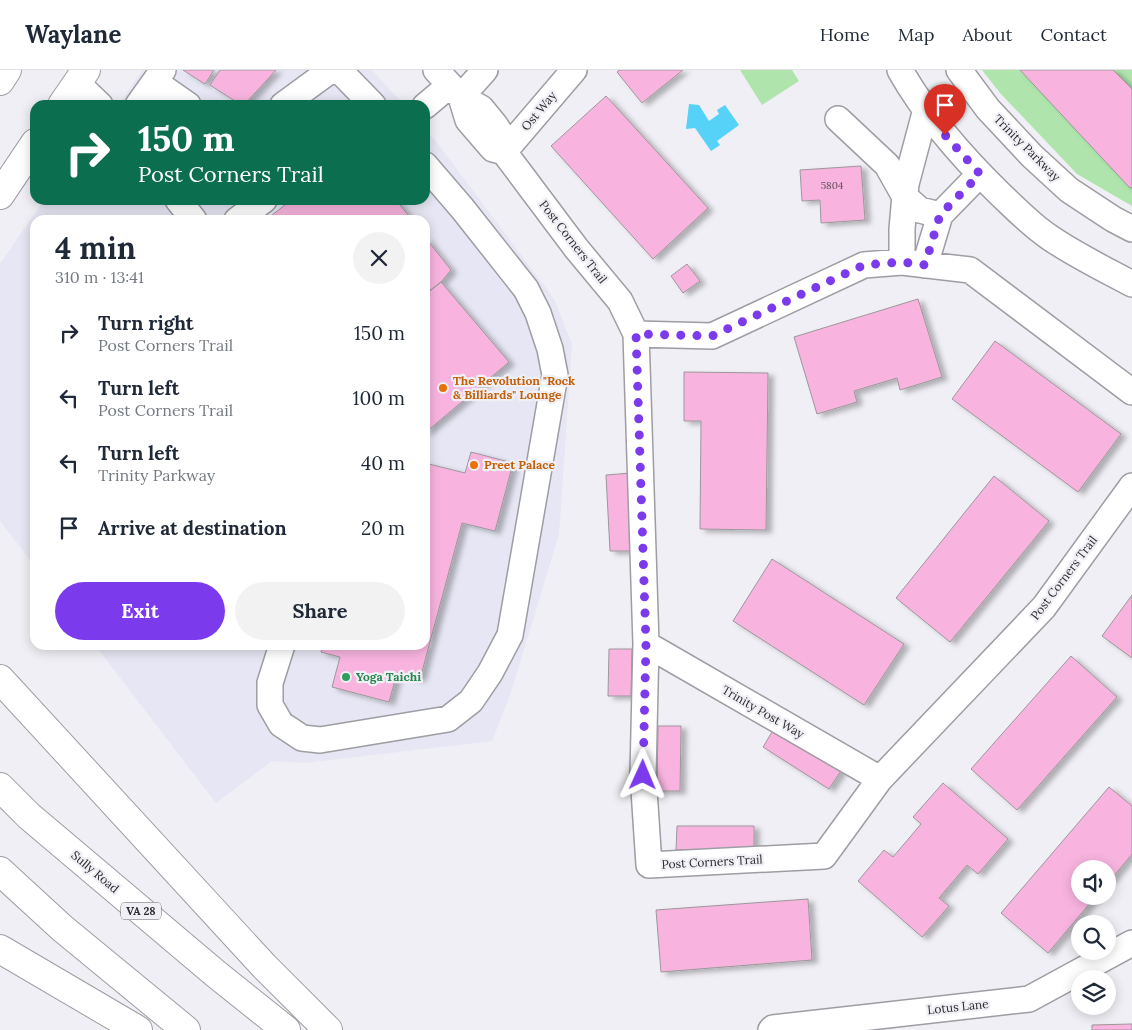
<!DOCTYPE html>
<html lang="en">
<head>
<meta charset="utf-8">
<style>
	:root { --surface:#fff; --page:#f2f2f3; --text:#1f2937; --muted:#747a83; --line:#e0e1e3; --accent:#7c3aed }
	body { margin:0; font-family:Lora,serif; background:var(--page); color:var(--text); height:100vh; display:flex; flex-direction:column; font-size:19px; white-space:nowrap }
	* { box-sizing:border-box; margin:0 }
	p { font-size:16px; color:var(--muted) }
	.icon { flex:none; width:28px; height:28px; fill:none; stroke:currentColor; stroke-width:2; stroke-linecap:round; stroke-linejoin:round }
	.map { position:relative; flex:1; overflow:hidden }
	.details { position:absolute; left:30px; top:145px; width:400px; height:435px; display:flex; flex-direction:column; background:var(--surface); border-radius:15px; box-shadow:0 2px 12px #0003 }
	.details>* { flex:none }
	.top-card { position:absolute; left:30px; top:30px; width:400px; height:105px; border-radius:15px; box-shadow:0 2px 12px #0003; background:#0b6e4f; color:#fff; overflow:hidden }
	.buttons { position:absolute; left:1071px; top:790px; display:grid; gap:10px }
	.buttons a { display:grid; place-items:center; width:45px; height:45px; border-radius:50%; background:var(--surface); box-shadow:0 2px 12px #0003; font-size:25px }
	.pin { position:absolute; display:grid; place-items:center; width:42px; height:42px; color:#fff; margin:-51px -21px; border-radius:50% 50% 50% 0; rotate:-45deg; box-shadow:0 0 5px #0007 }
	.pin .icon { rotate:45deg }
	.me { position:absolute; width:55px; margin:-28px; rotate:1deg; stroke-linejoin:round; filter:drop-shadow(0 0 4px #0008) }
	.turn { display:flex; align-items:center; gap:18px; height:105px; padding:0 25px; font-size:22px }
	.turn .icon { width:65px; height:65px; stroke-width:2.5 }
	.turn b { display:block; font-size:35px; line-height:42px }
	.round { display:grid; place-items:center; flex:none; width:52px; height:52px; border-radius:26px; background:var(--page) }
	.head { display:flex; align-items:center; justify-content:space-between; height:85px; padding:0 25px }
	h1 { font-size:30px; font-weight:700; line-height:38px }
	.primary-button { display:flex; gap:10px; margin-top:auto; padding:10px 25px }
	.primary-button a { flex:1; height:58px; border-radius:30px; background:var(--accent); color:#fff; font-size:20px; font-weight:700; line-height:58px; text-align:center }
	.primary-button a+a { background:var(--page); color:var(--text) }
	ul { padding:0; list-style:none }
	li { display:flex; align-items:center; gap:15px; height:65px; padding:0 25px }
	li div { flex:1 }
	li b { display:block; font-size:19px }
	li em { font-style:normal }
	header { display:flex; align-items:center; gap:30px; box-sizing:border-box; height:70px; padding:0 25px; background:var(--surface); border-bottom:1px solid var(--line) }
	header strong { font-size:24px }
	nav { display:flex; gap:28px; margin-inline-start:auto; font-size:18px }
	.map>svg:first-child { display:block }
	.built { fill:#e6e6f4 }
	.green { fill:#afe5ac }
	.water { fill:#56d1f7 }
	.building { fill:#f8b4df; stroke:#9d979a; filter:url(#shadow) }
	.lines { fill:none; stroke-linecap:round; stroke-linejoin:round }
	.minor-casing { stroke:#9d9da3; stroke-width:28 }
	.major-casing { stroke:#9d9da3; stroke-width:30 }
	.highway-casing { stroke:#9d9da3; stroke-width:30 }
	.minor { stroke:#fff; stroke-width:25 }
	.major { stroke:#fff; stroke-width:28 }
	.highway { stroke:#fff; stroke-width:28 }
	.route { stroke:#7c3aed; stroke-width:9; stroke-dasharray:0 16.2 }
	.food-dot { fill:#e8710a; stroke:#efeff5; stroke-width:2 }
	.leisure-dot { fill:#2e9e5b; stroke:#efeff5; stroke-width:2 }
	.labels { text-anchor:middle; stroke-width:4.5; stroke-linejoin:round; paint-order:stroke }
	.number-label { font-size:10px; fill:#5e4d5a }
	.shield { fill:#efeff5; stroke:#666669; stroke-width:1 }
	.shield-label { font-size:11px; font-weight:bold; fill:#2b2b2d }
	.street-label { font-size:12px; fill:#2b2b2d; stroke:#efeff5 }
	.food-label { font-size:12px; font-weight:bold; fill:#c56008; stroke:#efeff5; text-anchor:start }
	.leisure-label { font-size:12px; font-weight:bold; fill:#27864d; stroke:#efeff5; text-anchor:start }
</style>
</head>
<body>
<header>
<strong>Waylane</strong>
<nav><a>Home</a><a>Map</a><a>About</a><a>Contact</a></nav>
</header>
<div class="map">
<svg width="1132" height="960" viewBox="0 0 1132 960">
	<defs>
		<filter id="shadow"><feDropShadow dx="5.5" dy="3" stdDeviation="2.5" flood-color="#0004"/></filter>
	</defs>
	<rect width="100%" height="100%" fill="#efeff5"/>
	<path class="built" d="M142,0H372L404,35H119Z
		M425,59L435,70L554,229L572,274L559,464L510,625L492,671L304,693L272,691L216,733L95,575H425V150H35V496L0,451V194L44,130H425Z"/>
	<path class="green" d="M740,0H792L799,11L762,35Z
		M982,0H1132V136L1077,104L1000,23Z"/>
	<path class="water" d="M689,34L699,35L709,51L719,44L717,40L725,35L739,55L717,71L720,75L711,81L695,58L686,59Z"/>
	<path class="building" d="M183,0H214L205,14Z
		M220,0H276L244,35H241L210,15Z
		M619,0H683L642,33L617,2Z
		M1020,0H1113L1132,19V118L1129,117Z
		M606,26L708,138L653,189L551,76Z
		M861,96L865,150L821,153L820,130L802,131L800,100Z
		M291,130H396L412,150H266Z
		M425,167L451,200L441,212L425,224Z
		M687,194L700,211L683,223L671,206Z
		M441,212L509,292L425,363V225Z
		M918,229L942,307L900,320L897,308L854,321L857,332L817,344L794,267Z
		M995,271L1121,364L1078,422L952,329Z
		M684,302L768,303L766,460L700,459L701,351H684Z
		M471,382L513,393L495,461L462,453L420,609L397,603L389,632L332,617L340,587L321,582L323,575H425V393L465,403Z
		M631,403L633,481H610L606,405Z
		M994,406L1049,451L950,572L896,528Z
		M772,489L904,574L864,635L733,551Z
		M1132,525V588L1102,566Z
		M609,579H632L631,626H608Z
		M1071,586L1117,627L1017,740L971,699Z
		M658,656H681L680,721H657Z
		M775,657L842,699L829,719L763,677Z
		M943,713L1008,769L978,804L967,795L939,828L949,836L922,867L858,811L884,780L893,787L921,754L913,747Z
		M1109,717L1132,736V784L1108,813V799H1080V826H1096L1048,883L1001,843Z
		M677,756H754V779L676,780Z
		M808,829L812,890L661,902L656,840Z
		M1132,954V960H1092V955Z"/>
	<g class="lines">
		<defs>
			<path id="minor" d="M339,0L373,35
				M436,0L461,27L481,38L495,55L505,70
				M900,0C926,46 962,87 1000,124C1016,139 1031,155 1049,167C1075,185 1104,199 1132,214
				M959,0L988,39L1032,86L1069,120L1113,149L1132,159
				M155,12L188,35
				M77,13L100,35
				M461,27L468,50L493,79L504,82L576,178L620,231L636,264L646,574L643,705L649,795L824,786L880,709L1044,537L1132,416
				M461,27L485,0
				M138,35L163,0
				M283,35L331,0
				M425,36L450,15
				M838,49L887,95L905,127L920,140L940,145
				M504,82L574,0
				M178,130L194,150
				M237,150L264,130
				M902,192V159L906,114L926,39
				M925,195L940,145L980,104
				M636,264L712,266L864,195L902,192L970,200L1132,322
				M646,574L880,709
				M282,575L270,613V635L281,654L302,668L320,670L448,649L471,631L490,603L510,565L555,305L550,279L538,243L526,219L462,138L425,95
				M771,960L773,958L1029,929L1132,873"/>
			<path id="major" d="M0,11L7,0
				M62,35L86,0
				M0,125L35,73"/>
			<path id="highway" d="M0,609L264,896L328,960
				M0,717L29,746L216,904L286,960
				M0,801L62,858L186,960
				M0,879L138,960"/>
		</defs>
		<use href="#minor" class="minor-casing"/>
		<use href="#major" class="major-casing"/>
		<use href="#highway" class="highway-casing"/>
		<use href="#minor" class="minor"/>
		<use href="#major" class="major"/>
		<use href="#highway" class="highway"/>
	</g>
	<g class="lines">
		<path class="route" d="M643,705L646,574L636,264L712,266L864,195L902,192L925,195L940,145L980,104L945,65"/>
	</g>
	<g class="food-dot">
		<circle cx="443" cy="318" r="5"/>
		<circle cx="474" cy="395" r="5"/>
	</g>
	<circle class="leisure-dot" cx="346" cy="607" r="5"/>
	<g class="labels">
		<g class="number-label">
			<text x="832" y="119">5804</text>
		</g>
		<rect class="shield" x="121" y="832.5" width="40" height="17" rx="4"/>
		<g class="shield-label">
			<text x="141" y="845">VA 28</text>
		</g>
		<g class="street-label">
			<text transform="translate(539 41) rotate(-50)" y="4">Ost Way</text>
			<text transform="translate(1027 78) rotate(45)" y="4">Trinity Parkway</text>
			<text transform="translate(573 172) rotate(52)" y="4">Post Corners Trail</text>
			<text transform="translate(1064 508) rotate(-53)" y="4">Post Corners Trail</text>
			<text transform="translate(763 642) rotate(30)" y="4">Trinity Post Way</text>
			<text transform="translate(712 792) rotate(-3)" y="4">Post Corners Trail</text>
			<text transform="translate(95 802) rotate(40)" y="4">Sully Road</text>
			<text transform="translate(958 937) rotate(-6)" y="4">Lotus Lane</text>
		</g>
		<g class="food-label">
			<text x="453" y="315">The Revolution "Rock<tspan x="453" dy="14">&amp; Billiards" Lounge</tspan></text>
			<text x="484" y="399">Preet Palace</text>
		</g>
		<g class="leisure-label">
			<text x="356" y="611">Yoga Taichi</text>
		</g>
	</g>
</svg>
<div class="buttons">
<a><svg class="icon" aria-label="sound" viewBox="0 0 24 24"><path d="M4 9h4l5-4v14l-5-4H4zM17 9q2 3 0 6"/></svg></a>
<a><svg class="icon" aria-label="search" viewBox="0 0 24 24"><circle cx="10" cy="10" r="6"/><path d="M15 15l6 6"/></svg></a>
<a><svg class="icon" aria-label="layers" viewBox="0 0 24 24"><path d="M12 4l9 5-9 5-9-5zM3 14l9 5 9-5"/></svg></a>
</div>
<div class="pin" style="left:945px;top:65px;background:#d93025"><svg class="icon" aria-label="arrive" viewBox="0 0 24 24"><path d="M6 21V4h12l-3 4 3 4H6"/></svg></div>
<svg class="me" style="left:643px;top:705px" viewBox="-20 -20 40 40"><path d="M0-17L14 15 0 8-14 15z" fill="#7c3aed" stroke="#fff" stroke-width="4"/></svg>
<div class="top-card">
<div class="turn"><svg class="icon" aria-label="right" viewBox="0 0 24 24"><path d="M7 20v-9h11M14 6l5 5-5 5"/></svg><div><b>150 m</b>Post Corners Trail</div></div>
</div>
<section class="details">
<div class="head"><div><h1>4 min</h1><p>310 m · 13:41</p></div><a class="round"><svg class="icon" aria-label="close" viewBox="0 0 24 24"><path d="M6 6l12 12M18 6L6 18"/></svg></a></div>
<ul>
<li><svg class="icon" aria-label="right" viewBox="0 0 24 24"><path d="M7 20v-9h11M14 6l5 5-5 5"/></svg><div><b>Turn right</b><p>Post Corners Trail</p></div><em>150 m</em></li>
<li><svg class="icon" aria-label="left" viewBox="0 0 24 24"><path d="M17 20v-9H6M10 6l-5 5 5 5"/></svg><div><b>Turn left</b><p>Post Corners Trail</p></div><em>100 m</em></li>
<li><svg class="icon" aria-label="left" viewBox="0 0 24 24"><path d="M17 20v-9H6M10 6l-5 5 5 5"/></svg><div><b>Turn left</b><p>Trinity Parkway</p></div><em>40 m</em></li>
<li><svg class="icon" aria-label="arrive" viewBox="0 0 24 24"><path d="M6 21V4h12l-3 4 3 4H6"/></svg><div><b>Arrive at destination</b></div><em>20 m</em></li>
</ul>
<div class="primary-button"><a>Exit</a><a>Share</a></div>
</section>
</div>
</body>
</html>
